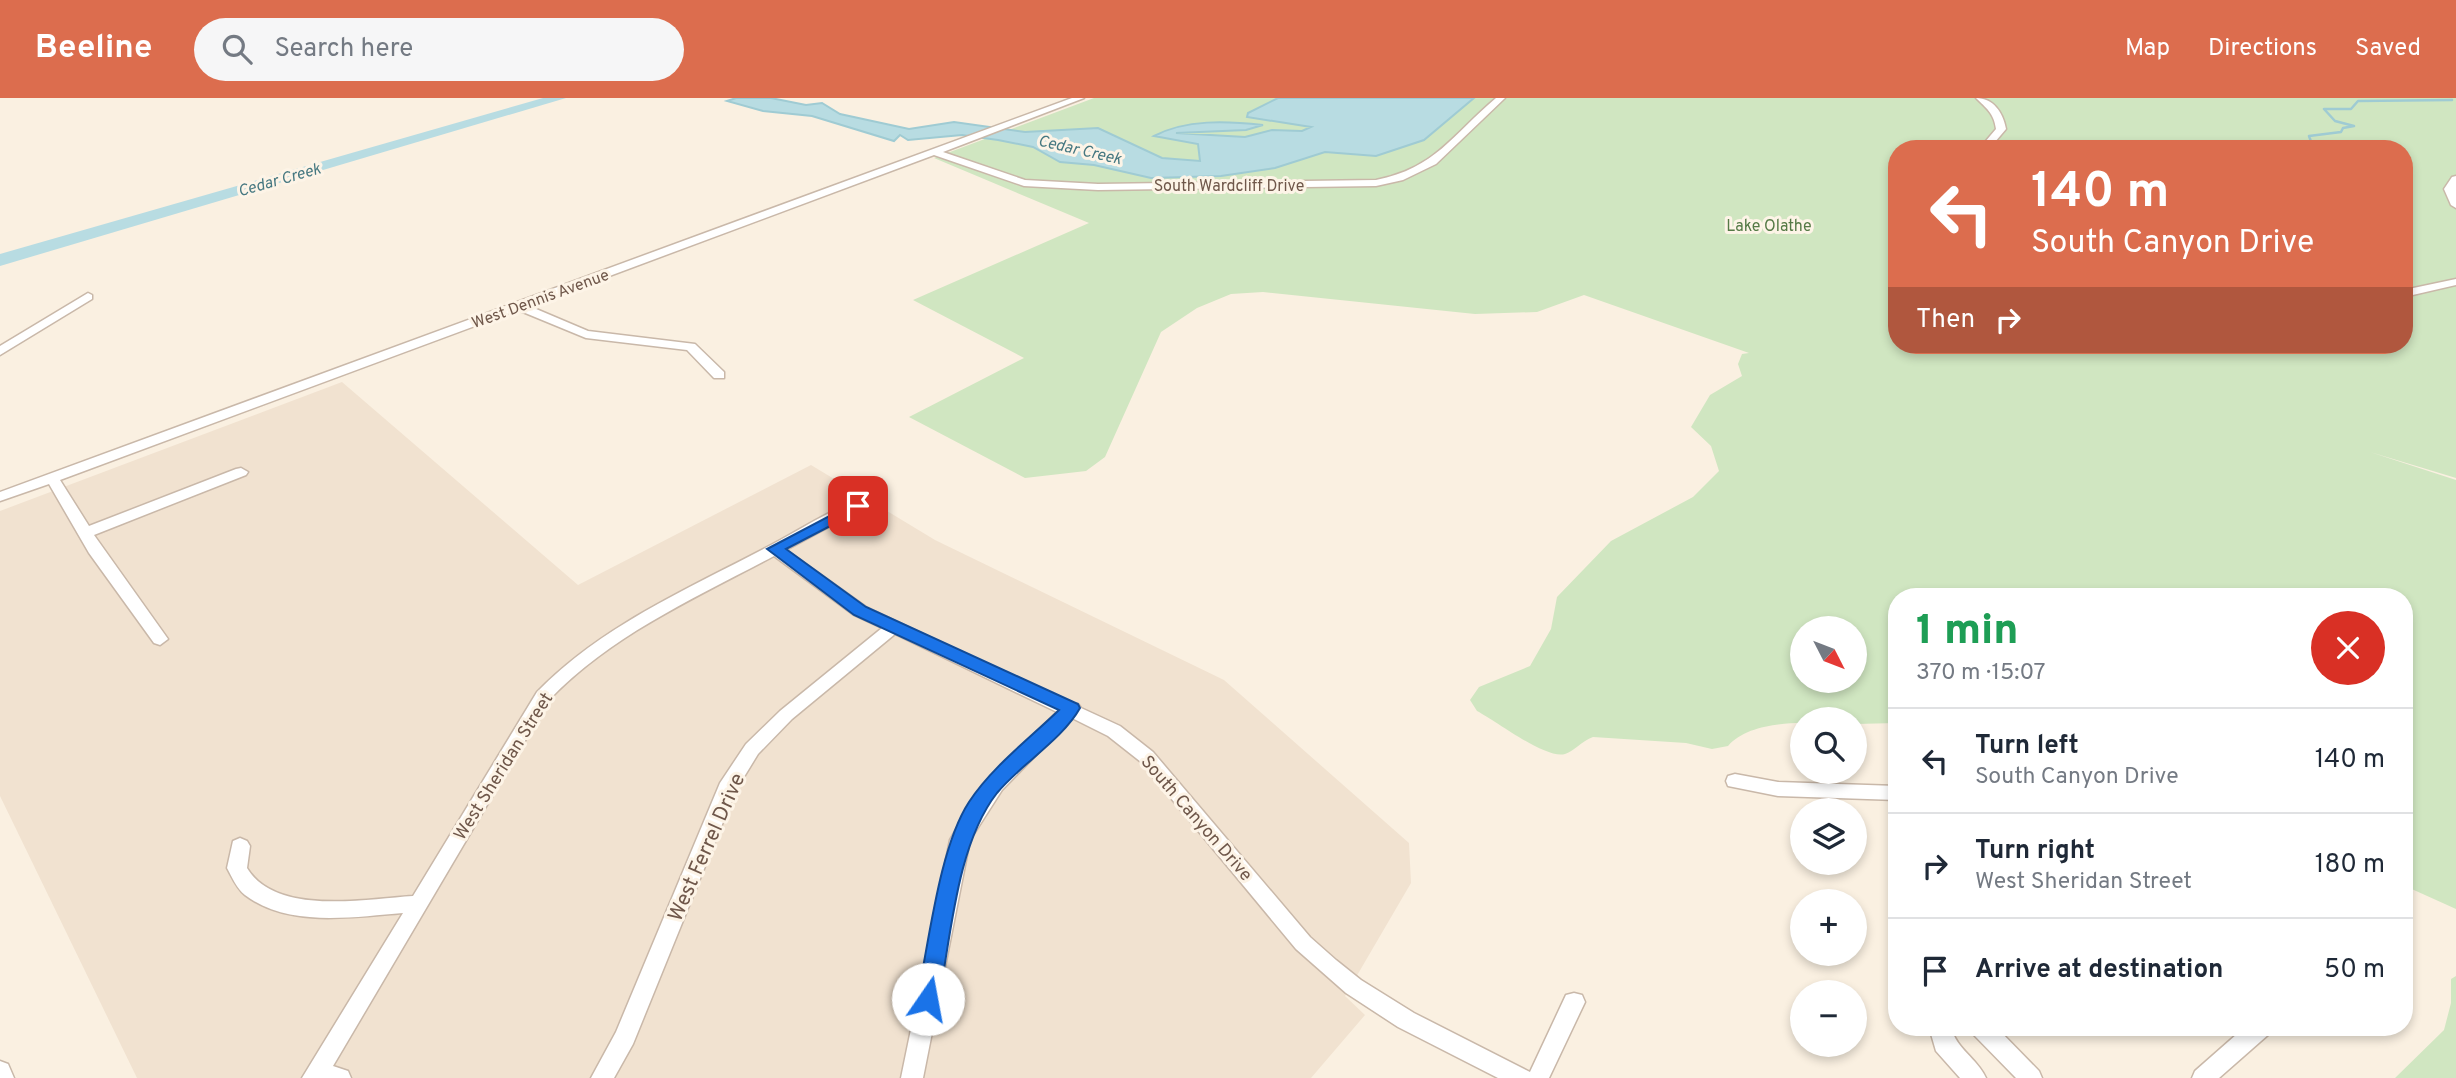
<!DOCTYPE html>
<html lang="en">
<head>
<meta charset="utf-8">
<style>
	:root { --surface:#fff; --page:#f6f6f7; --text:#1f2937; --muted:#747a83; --line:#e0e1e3; --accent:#dc6d4e }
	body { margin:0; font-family:Overpass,sans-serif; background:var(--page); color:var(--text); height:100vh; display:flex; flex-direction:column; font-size:26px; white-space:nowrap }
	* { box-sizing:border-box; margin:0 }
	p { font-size:23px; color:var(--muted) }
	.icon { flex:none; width:38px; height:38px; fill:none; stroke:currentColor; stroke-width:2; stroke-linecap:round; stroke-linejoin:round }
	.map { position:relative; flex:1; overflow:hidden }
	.drawer { position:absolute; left:1888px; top:490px; width:525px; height:448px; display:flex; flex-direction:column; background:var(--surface); border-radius:28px; box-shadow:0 4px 10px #0003 }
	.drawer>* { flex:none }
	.top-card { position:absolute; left:1888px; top:42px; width:525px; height:214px; border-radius:28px; box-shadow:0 4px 10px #0003; background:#dc6d4e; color:#fff; overflow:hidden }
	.needle { width:46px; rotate:132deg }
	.tools { position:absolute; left:1790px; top:518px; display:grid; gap:14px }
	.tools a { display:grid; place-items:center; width:77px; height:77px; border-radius:50%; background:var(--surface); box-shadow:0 4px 10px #0003; font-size:35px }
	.pin { position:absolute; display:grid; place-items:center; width:60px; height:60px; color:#fff; margin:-30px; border-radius:14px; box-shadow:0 4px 10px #0006 }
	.me { position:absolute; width:77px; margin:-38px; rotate:12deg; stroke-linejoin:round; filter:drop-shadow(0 0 5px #0008) }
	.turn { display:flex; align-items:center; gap:24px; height:147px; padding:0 28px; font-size:32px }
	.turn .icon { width:91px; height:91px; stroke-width:2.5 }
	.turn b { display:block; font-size:49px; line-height:60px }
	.then { display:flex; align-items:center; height:66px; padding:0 28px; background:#0003; gap:14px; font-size:26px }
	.round { display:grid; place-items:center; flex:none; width:74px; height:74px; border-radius:37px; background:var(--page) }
	.head { display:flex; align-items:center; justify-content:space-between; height:119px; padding:0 28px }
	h1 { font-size:42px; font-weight:800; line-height:52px; color:#1e9e55 }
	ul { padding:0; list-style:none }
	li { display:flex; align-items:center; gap:21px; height:105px; padding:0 28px; border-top:2px solid var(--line) }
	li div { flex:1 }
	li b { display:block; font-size:26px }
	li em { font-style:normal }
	header { display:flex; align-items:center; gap:42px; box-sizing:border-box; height:98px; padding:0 35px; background:var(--accent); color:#fff }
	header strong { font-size:33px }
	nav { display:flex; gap:38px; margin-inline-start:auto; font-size:24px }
	.search { width:490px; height:63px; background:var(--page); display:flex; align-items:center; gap:18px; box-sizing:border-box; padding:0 24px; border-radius:38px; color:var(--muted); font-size:26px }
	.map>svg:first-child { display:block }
	.residential { fill:#f1e2d0 }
	.green { fill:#d0e6c1; fill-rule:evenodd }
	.water { fill:#b8dce2; stroke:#9fcbd3; stroke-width:2 }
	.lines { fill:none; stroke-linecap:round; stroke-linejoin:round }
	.stream { stroke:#9fcbd3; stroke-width:2.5 }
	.river { fill:#b8dce2; fill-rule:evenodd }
	.minor-casing { stroke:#c9b8a9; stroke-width:3 }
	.minor { fill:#fff; fill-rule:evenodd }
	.route { fill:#1a73e8; stroke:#114b97; stroke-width:2 }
	.labels { text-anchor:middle; stroke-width:6; stroke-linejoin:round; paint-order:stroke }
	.far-water-label { font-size:16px; font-style:italic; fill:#467881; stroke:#fdf4e7 }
	.far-street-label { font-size:16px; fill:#6f574a; stroke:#fdf4e7 }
	.far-park-label { font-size:16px; fill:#557a46; stroke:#fdf4e7 }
	.street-label { font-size:18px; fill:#6f574a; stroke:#fdf4e7 }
	.near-street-label { font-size:21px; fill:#6f574a; stroke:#fdf4e7 }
</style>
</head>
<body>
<header>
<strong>Beeline</strong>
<div class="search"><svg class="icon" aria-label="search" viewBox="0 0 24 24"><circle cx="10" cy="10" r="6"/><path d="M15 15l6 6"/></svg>Search here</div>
<nav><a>Map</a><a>Directions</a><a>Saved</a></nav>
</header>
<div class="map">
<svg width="2456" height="980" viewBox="0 0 2456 980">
	<rect width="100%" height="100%" fill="#faf0e1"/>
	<path class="residential" d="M342,284L578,487L811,367L935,442L1224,582L1409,745L1411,785L1345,898L1365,917L1311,980H137L0,698V413Z"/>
	<path class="green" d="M1094,0H2456V380L2370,354L2456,382V811L2405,788L2404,499H1897V625L1855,626V621H1802V625C1778,625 1744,629 1728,648L1712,651L1686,645L1593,639C1582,643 1573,654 1565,656C1547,662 1496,623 1477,613L1470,602L1479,589L1530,568L1551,531L1557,499L1611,443L1693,399L1719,373L1711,348L1691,329L1710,297L1742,278L1738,266L1742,256L1749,255L1584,197L1537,214L1475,216L1263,194L1231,196L1197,210L1161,234L1105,359L1086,373L1025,380L909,319L1024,260L913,202L1089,125L934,60ZM1897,51H2404V247H1897ZM1802,530H1855V583H1802Z
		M2456,878V980H2395L2444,932L2451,905V881Z"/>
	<path class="water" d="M736,0H771L806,7L822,5L840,16L909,31L954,24L1025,34L1098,30L1162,60L1200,63L1198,46L1154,38C1186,21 1227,23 1263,27L1246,32L1176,35L1245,39L1272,32L1302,33L1311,29L1247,19L1248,15L1278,0H1474L1424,42L1376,58L1325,54L1275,70L1221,78L1151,80L1094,67L1060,64L1033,49L998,42L962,37L908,42L900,37L894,43L812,18L763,13L727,3Z"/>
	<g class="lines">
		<path class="stream" d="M2261,51H2286
			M2306,51L2313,49L2309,38L2341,34L2343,30L2354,28L2335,23L2324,11H2351L2358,3L2452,2"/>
		<path class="river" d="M543,0H566L0,168V156Z"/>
		<defs>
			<path id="minor" d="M1072,0H1084L943,54L1025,82L1098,86L1376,82C1436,70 1452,37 1496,0H1505L1436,66L1403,82L1376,88L1098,92L1024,88L934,57L529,208L588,233L695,246L724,274V280H714L687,252L586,240L518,212L60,382L89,428L236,371L241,370L248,374L246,377L94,437L168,541L160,547L154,545L89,455L49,386L0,403V394Z
				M1976,0C1993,0 2003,14 2006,31L1989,51H1979L1996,31C1994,15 1986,10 1976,0Z
				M2456,78V110L2451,107L2444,91L2452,79Z
				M2456,181V187L2404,199V192Z
				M88,195L92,197V201L0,257V248Z
				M857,404L864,408L862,411L786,452L866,509L1069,605L1078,606L1081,610L1120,628L1153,654L1310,839L1336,862L1361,882L1414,915L1530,974L1566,897L1574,895L1582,897L1585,904L1549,980H1498L1398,929L1346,895L1296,851L1141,664L1108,638L1072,620L1002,692L970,742L923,980H901L950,742C977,691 1016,653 1057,614L895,536L792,621L758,656L736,692L633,946L614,980H591L616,934L720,685L746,646L780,613L882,530L854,517L774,458C695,500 611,537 549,602L333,968L348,973L351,980H302L403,815C353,819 288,830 245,797C237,791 232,779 227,770L233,743L240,740L247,743L250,748L247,770C276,818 365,801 413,798L537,594C602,527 690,490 771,447C795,435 832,410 857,404Z
				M1735,676L1778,684L1897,688V702L1778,698L1728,688L1726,683L1728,678Z
				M1929,929H1951C1956,951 1977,960 1986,980H1960L1936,953Z
				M1970,929H1996L2039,973L2042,980H2016L1973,936Z
				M2245,929H2272L2269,936L2219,980H2192L2195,973Z
				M0,963L8,966L14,980H0Z"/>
		</defs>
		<use href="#minor" class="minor-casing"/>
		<use href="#minor" class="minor"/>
	</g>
	<path class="route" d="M858,403L865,408L863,411L786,451L866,509L1078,606L1080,610C1062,642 1021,666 997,695C957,746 951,837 939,901L936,907L928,910L920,907L917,901C929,845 939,750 969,704C992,669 1029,641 1059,612L854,517L767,451Z"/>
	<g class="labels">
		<g class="far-water-label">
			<text transform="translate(1080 51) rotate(13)" y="6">Cedar Creek</text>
			<text transform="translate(279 81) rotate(-16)" y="6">Cedar Creek</text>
		</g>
		<g class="far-street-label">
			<text x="1229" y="93">South Wardcliff Drive</text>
			<text transform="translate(540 200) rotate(-20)" y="6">West Dennis Avenue</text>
		</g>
		<g class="far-park-label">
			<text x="1769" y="133">Lake Olathe</text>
		</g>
		<g class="street-label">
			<text transform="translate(503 668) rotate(-58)" y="6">West Sheridan Street</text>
			<text transform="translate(1197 720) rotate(49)" y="6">South Canyon Drive</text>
		</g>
		<g class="near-street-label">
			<text transform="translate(706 749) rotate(-66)" y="7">West Ferrel Drive</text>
		</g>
	</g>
</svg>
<div class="tools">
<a><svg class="needle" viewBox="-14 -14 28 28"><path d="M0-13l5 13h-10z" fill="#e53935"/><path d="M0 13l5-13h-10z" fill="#747a83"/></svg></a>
<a><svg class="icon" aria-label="search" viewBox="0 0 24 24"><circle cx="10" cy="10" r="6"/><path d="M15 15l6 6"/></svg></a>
<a><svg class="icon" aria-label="layers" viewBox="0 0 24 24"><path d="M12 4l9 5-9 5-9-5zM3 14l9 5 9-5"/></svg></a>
<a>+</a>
<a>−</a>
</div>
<div class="pin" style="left:858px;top:408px;background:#d93025"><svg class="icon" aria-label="arrive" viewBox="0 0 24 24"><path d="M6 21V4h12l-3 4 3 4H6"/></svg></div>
<svg class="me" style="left:928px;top:901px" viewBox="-20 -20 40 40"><circle r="19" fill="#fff"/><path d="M0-13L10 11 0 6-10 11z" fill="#1a73e8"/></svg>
<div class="top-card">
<div class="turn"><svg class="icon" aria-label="left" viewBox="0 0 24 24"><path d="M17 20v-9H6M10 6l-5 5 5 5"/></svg><div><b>140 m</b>South Canyon Drive</div></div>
<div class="then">Then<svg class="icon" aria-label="right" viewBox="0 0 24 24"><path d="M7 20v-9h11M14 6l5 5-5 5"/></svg></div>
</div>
<section class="drawer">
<div class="head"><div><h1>1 min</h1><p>370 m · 15:07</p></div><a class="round" style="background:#d93025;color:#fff"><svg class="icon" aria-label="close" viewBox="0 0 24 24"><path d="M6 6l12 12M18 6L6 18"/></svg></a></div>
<ul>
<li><svg class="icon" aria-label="left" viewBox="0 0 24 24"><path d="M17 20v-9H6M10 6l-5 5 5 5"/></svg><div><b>Turn left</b><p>South Canyon Drive</p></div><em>140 m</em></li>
<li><svg class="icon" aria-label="right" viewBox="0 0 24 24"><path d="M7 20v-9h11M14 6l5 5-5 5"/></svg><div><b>Turn right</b><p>West Sheridan Street</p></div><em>180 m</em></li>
<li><svg class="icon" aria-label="arrive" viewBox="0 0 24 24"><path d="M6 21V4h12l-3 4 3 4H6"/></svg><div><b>Arrive at destination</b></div><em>50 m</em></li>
</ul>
</section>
</div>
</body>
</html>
